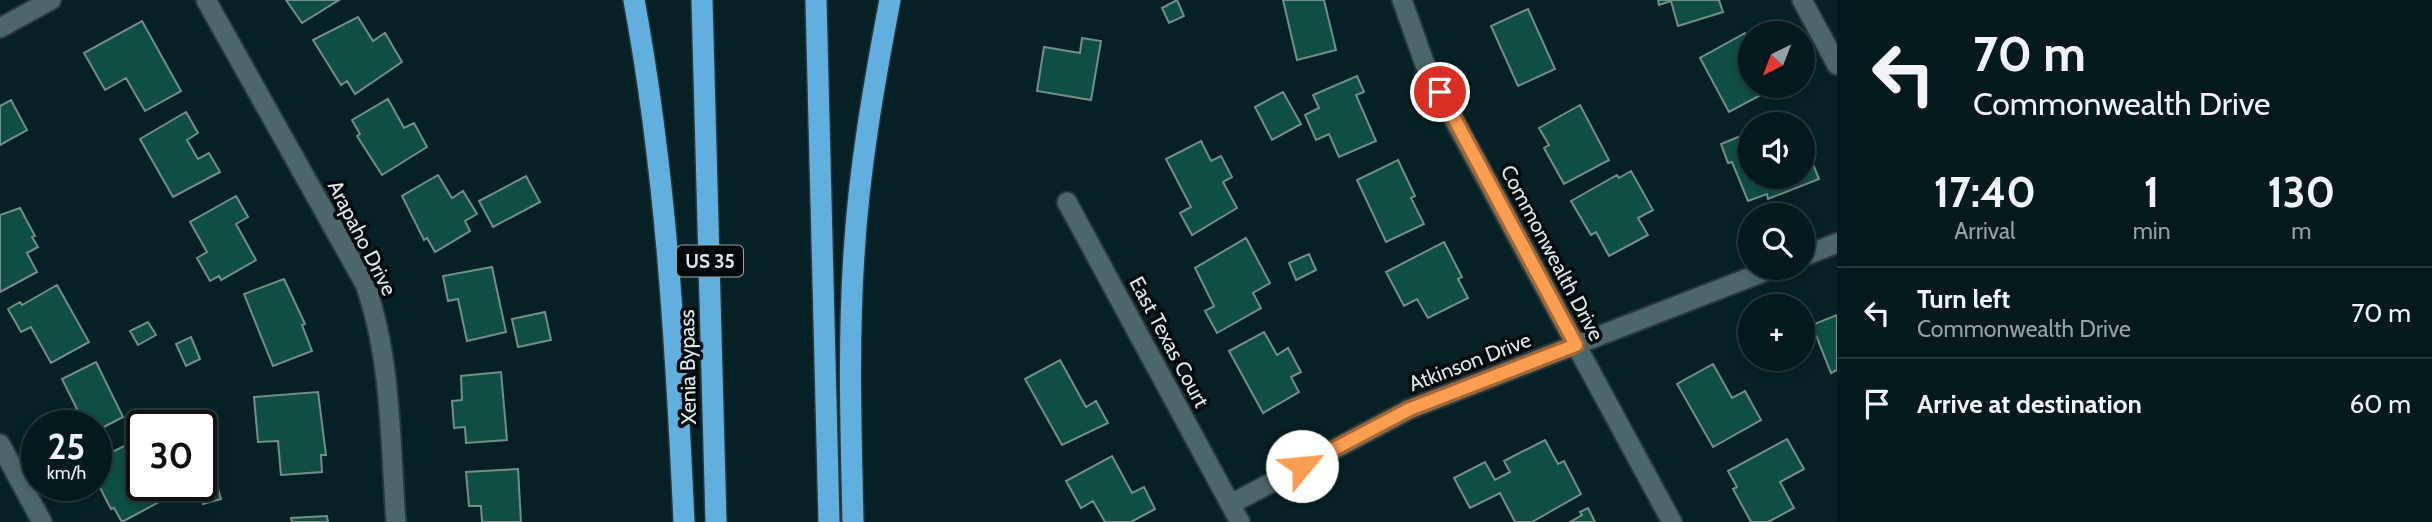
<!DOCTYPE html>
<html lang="en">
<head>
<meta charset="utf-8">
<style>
	:root { --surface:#04191c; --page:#122629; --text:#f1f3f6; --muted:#97a0a3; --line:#25383b }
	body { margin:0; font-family:Cabin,sans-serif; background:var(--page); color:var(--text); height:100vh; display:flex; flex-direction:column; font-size:26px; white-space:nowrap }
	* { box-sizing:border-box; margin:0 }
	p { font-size:23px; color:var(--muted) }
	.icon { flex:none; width:38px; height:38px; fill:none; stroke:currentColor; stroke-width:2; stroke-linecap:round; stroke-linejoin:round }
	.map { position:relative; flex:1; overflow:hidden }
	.side { display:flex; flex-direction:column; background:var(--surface); width:595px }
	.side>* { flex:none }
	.top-card { background:#04191c; color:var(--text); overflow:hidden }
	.needle { width:46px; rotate:222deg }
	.fabs { position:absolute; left:1738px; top:21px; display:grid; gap:14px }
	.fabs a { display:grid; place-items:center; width:77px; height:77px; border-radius:50%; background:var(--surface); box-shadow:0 4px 10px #0003,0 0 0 2px var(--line); font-size:35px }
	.speed { position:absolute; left:21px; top:410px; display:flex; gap:14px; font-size:35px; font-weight:700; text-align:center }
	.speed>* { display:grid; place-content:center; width:91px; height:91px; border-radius:50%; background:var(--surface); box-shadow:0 4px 10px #0003,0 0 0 2px var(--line); line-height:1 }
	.speed small { font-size:18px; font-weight:400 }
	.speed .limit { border:4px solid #111; border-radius:10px; background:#fff; color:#111 }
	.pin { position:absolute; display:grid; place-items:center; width:60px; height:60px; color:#fff; margin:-30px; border:4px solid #fff; border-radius:50%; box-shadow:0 2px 7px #0007 }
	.me { position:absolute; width:77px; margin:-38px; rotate:62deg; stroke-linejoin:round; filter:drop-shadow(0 0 5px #0008) }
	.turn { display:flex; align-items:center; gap:24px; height:147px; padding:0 21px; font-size:32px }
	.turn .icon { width:91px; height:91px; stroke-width:2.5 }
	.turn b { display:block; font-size:49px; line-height:60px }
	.eta { display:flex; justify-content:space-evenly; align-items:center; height:119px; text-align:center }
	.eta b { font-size:42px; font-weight:700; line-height:49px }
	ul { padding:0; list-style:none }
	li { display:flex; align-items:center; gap:21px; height:91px; padding:0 21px; border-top:2px solid var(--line) }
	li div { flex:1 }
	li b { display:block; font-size:26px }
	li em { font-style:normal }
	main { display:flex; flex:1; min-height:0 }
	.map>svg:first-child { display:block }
	.building { fill:#0e4e43; stroke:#738e87; stroke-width:2 }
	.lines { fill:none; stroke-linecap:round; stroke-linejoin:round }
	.minor-casing { stroke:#2b363a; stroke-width:23 }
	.motorway-casing { stroke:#2b363a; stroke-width:24 }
	.minor { stroke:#4b676b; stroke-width:19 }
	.motorway { stroke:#60afdf; stroke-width:21 }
	.route-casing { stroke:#a36735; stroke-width:18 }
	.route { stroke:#fb9e51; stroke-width:12 }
	.labels { text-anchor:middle; stroke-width:7; stroke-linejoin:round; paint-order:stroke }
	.shield { fill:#02090a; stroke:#98a5a7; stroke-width:2 }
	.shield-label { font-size:19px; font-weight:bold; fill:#d9e8ea }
	.street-label { font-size:21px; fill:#d9e8ea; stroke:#02090a }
</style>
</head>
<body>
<main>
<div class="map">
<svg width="1837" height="522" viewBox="0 0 1837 522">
	<rect width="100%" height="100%" fill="#062125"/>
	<path class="building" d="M286,0H339L302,23Z
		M1177,0L1184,16L1169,23L1162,8Z
		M1283,0H1324L1336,50L1297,60Z
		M1658,0H1719L1723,12L1678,26L1671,1L1659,5Z
		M1528,9L1555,69L1518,86L1491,26Z
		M358,17L373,41L385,33L402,62L355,94L347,81L341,85L313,40Z
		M142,21L181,91L145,111L126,78L105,90L84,53Z
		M1745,33L1750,42V86H1768L1770,90L1729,112L1700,58Z
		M1082,38L1101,41L1091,100L1037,91L1044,47L1080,53Z
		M1357,76L1364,92L1356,95L1376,141L1339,157L1329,134L1316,140L1305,115L1319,108L1313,95Z
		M1283,92L1301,124L1272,140L1255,107Z
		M388,99L404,128L414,123L427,147L382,175L357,136L360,134L352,120Z
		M11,100L27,130L0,145V106Z
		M1580,105L1609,160L1564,184L1544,148L1549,145L1539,128Z
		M186,112L198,133L187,140L198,159L209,153L220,172L173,197L140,139Z
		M1750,132V177H1802V137L1819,179L1768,199L1767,194L1748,201L1732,162L1728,163L1721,144Z
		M1201,141L1211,161L1221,156L1232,177L1223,182L1237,208L1192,235L1180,213L1191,207L1166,159Z
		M1398,160L1415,196L1411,198L1424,224L1386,242L1357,180Z
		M1631,171L1653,210L1638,218L1648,235L1609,256L1596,232L1591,235L1571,201L1617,175L1619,178Z
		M438,175L452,198L463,191L477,214L465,221L470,231L435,252L427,238L424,240L402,196Z
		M526,176L540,202L493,227L479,201Z
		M236,196L248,217L236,224L256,260L221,280L219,276L210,281L197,258L207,252L190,222Z
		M20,208L35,236L32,237L38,247L27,253L37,272L0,292V215Z
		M1246,238L1270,283L1253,293L1261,308L1217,333L1205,311L1214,306L1195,268Z
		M1444,242L1462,277L1458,279L1468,298L1428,318L1417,299L1404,306L1386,272Z
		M1309,254L1316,270L1296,280L1289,263Z
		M492,267L506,332L467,341L458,299L448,301L443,276Z
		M284,279L305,324L302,325L312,351L273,366L244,294Z
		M57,285L89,342L51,363L31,327L21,332L8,309L20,302L22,305Z
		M545,312L551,340L518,347L512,319Z
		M1837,315V370L1831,373L1812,325Z
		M148,322L156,335L138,345L130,331Z
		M1264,332L1277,355L1288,348L1301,372L1291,377L1299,392L1263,413L1229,351Z
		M191,337L200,359L186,366L176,344Z
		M1060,360L1086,407L1096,401L1108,423L1062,445L1025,379Z
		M96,362L123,417L96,431V425H73L67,414L77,409L62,379Z
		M1713,364L1732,398L1745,391L1761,420L1713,447L1677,384Z
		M501,372L507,440L466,443L465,427L454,428L452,401L462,400L461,376Z
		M318,392L326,455H321L322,472L281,475L278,441L258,442L254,397Z
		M142,437V485H150L159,502L122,522L114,508L111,509L96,480V460Z
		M1787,439L1804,469L1780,482L1794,508L1768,522H1751L1733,489L1737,487L1728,471Z
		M1545,440L1558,464L1564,461L1581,494L1532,522H1515L1500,493L1470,508L1454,478L1485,462L1495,480L1510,472L1504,461Z
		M1112,456L1132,493L1144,487L1155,509L1131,522H1105L1093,501L1081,508L1066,481Z
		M518,469L521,522H482L481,506H469L466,472Z
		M216,482L221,499L203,504L199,488Z
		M1588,508L1595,522H1570L1582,515L1580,512Z
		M327,516L328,522H292L291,518Z"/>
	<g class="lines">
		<defs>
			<path id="minor" d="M206,0L365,284C392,360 390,442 396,522
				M1402,0L1427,70L1672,522
				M1802,0L1837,65
				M0,28L51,0
				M1067,202L1240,522
				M1802,257L1837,243
				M0,444L42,522
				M1231,504L1410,409L1774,268"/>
			<path id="motorway" d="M634,0C666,172 676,348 684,522
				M702,0L716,522
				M816,0L829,522
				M853,522C851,433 848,344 854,254C859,169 874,84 890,0"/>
		</defs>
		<use href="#minor" class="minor-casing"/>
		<use href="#motorway" class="motorway-casing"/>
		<use href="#minor" class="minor"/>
		<use href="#motorway" class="motorway"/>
	</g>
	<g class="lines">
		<defs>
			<path id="route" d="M1302,466L1410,409L1576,345L1440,92"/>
		</defs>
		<use href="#route" class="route-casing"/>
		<use href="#route" class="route"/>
	</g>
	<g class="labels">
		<rect class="shield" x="677" y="245.5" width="66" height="31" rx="5"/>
		<g class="shield-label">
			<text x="710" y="268">US 35</text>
		</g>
		<g class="street-label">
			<text transform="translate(362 238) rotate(63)" y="7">Arapaho Drive</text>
			<text transform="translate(1552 253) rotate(62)" y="7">Commonwealth Drive</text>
			<text transform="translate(1169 342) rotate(62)" y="7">East Texas Court</text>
			<text transform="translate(1470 362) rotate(-21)" y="7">Atkinson Drive</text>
			<text transform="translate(688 367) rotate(-91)" y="7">Xenia Bypass</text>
		</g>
	</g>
</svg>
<div class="fabs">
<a><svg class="needle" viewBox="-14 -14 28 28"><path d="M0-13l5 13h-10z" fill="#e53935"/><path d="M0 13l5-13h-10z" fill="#97a0a3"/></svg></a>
<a><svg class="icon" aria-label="sound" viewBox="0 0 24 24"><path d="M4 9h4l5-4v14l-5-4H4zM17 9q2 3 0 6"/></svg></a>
<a><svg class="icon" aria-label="search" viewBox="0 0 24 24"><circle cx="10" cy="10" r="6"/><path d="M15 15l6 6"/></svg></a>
<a>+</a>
</div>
<div class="speed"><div>25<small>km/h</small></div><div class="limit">30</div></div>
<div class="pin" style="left:1440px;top:92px;background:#d93025"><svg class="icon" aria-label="arrive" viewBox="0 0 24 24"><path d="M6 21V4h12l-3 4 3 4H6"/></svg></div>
<svg class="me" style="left:1302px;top:466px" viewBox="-20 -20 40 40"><circle r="19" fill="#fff"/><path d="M0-13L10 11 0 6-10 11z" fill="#fb9e51"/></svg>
</div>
<section class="side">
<div class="top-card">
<div class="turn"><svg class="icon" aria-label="left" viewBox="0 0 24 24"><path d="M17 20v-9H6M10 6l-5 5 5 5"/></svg><div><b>70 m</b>Commonwealth Drive</div></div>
</div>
<div class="eta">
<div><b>17:40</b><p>Arrival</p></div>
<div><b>1</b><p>min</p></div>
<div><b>130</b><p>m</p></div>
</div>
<ul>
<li><svg class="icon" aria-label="left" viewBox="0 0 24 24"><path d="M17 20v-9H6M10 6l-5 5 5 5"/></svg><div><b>Turn left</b><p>Commonwealth Drive</p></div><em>70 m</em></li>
<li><svg class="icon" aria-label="arrive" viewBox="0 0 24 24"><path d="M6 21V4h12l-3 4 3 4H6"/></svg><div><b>Arrive at destination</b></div><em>60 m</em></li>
</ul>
</section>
</main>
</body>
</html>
